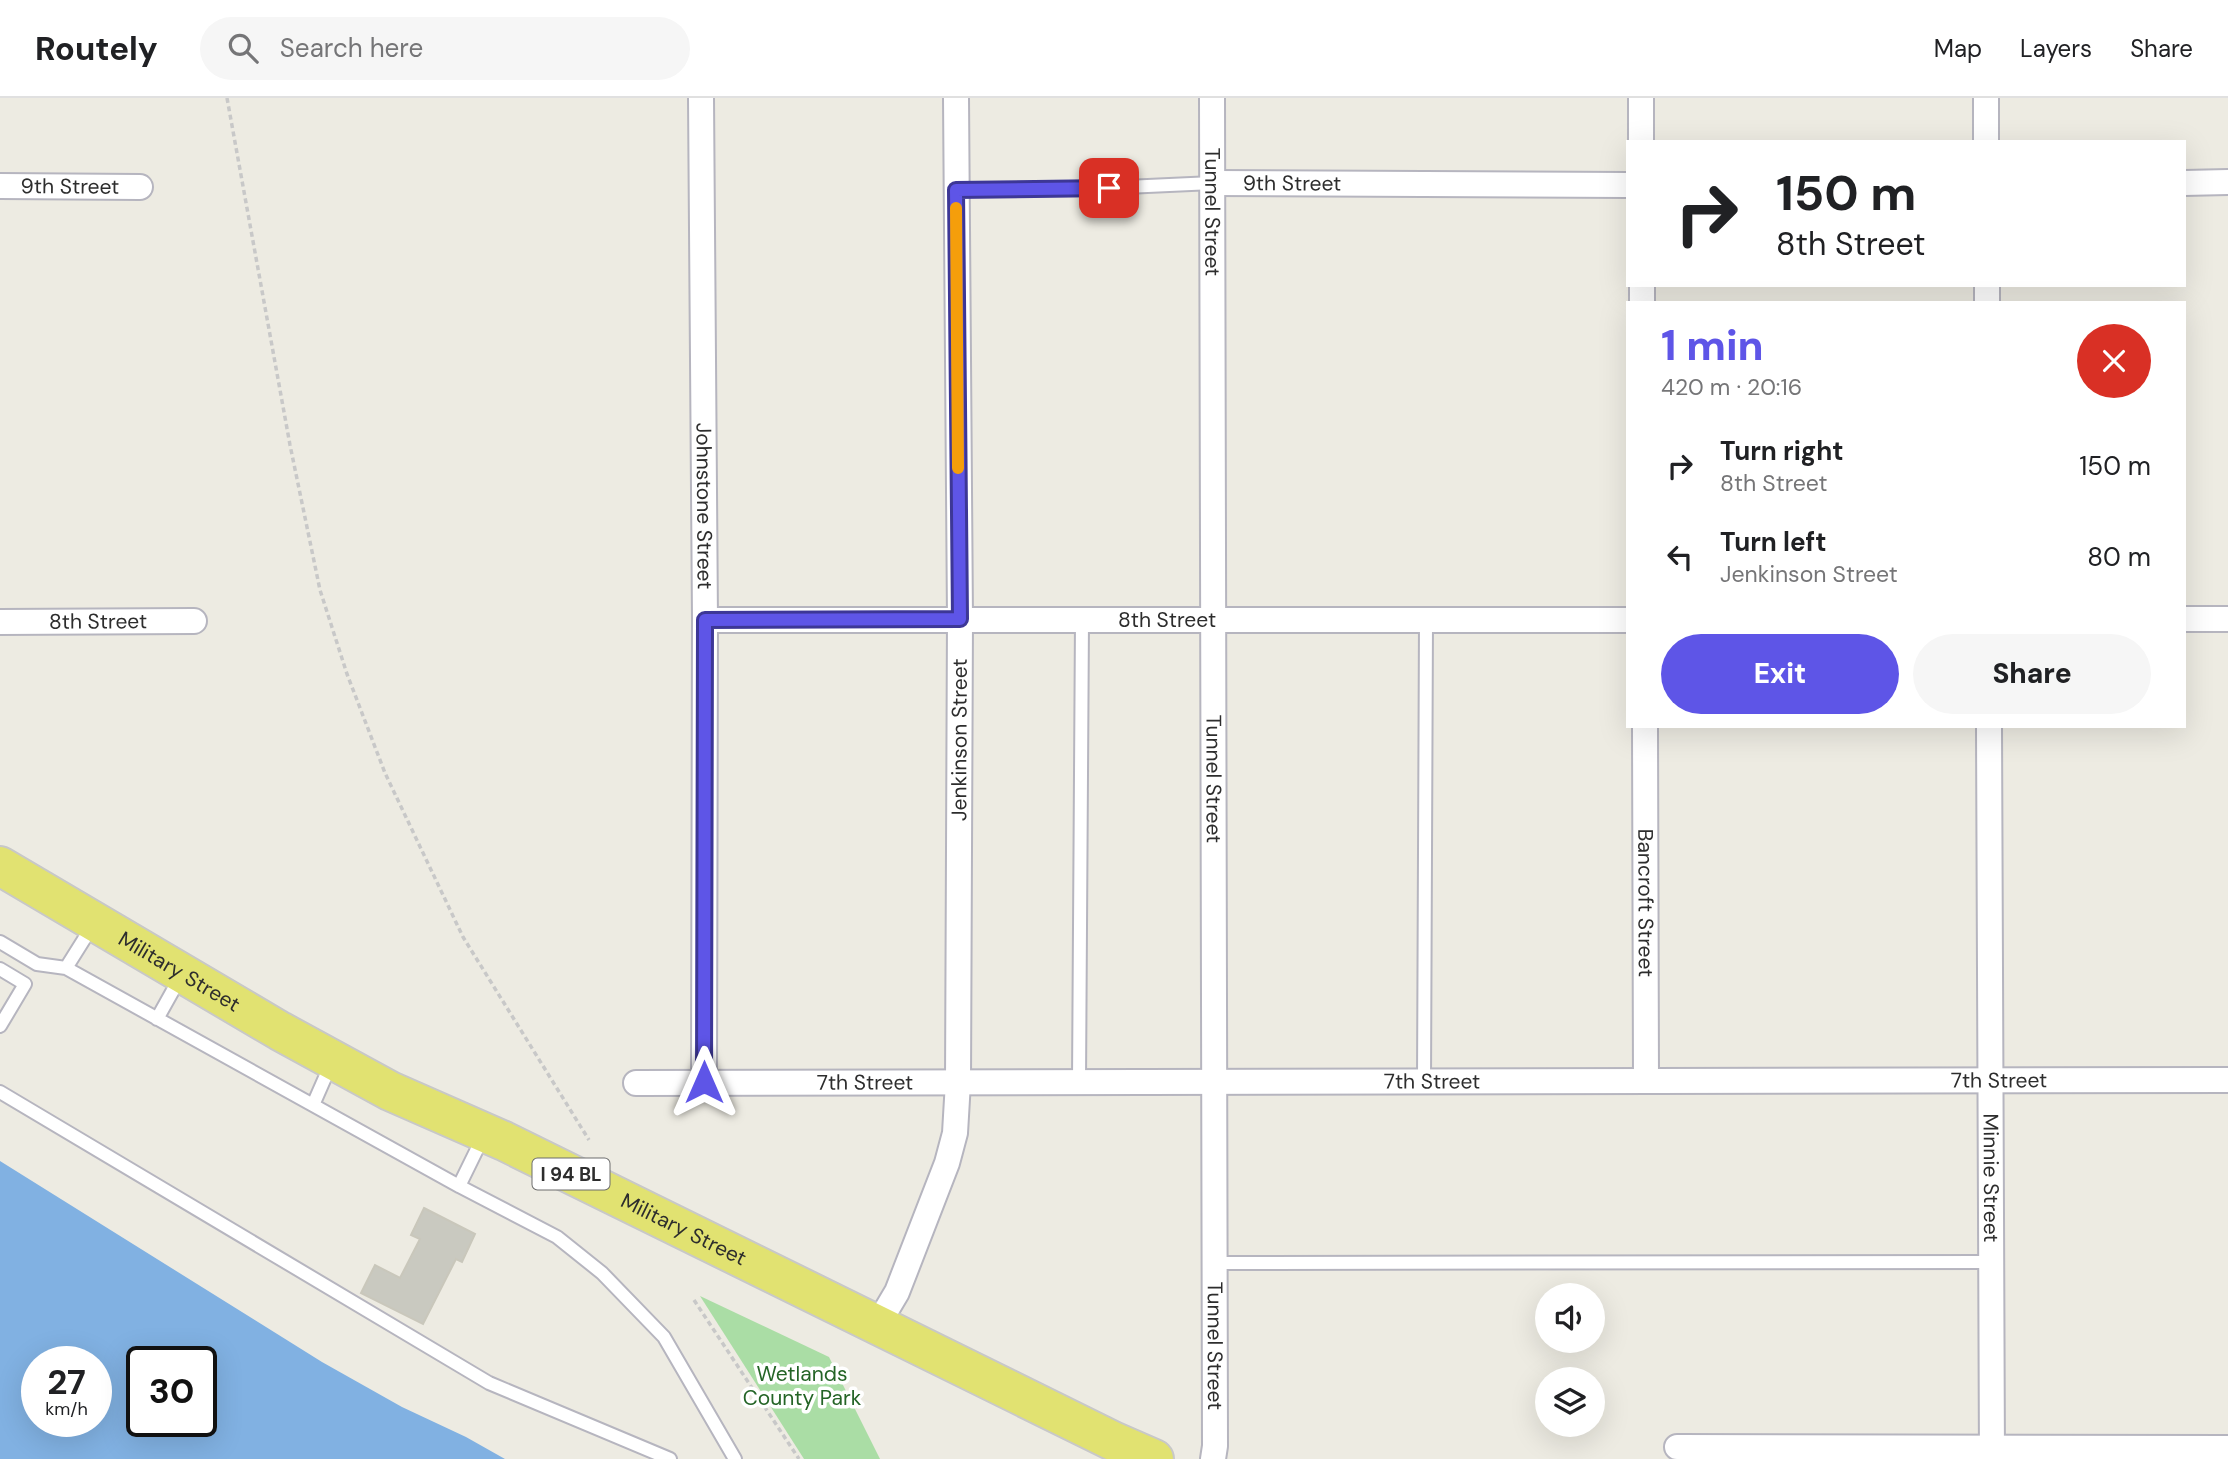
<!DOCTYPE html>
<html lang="en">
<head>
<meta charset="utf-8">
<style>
	:root { --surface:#fff; --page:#f6f6f6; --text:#202124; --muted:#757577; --line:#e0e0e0; --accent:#5e55e7 }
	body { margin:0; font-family:"DM Sans",sans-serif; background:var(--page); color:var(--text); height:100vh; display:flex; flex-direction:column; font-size:26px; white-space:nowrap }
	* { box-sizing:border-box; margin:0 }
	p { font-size:23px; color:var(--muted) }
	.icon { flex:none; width:38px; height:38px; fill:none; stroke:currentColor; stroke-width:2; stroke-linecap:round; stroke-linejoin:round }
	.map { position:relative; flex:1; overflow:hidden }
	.sheet { position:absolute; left:1626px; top:203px; width:560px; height:427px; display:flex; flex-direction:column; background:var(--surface); border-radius:0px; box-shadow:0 7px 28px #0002 }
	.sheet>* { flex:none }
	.hud { position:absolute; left:1626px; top:42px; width:560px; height:147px; border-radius:0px; box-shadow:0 7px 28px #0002; background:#fff; color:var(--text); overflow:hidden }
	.buttons { position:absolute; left:1535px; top:1185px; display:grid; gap:14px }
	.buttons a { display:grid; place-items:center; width:70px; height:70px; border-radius:50%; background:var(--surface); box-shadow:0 7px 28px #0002; font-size:35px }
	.speed { position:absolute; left:21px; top:1248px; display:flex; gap:14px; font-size:35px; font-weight:700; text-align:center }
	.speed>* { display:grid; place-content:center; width:91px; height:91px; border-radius:50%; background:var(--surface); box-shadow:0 7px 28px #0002; line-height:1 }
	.speed small { font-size:18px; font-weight:400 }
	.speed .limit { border:4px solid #111; border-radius:10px; background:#fff; color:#111 }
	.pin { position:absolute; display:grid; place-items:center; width:60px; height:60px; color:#fff; margin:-30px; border-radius:14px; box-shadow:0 4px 10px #0006 }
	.me { position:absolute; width:77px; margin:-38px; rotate:0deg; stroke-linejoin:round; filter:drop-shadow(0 0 5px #0008) }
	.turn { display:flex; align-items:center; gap:24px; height:147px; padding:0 35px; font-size:32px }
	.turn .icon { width:91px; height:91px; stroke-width:2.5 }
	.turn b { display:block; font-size:49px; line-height:60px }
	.round { display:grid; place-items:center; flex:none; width:74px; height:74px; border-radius:37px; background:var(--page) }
	.overview { display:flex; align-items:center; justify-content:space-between; height:119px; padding:0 35px }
	h1 { font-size:42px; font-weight:800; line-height:52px; color:var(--accent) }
	.action { display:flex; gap:14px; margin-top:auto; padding:14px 35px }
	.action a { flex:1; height:80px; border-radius:42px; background:var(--accent); color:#fff; font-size:28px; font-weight:800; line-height:80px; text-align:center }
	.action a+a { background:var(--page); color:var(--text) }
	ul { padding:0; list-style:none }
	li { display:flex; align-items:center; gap:21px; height:91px; padding:0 35px }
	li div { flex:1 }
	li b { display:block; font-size:26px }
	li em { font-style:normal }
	header { display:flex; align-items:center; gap:42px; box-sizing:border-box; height:98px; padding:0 35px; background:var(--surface); border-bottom:2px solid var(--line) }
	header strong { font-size:33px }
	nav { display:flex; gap:38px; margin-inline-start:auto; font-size:24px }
	.search { width:490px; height:63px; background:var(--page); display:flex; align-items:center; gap:18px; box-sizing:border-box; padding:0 24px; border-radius:38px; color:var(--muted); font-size:26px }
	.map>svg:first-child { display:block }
	.green { fill:#aadda5 }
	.water { fill:#81b1e2; fill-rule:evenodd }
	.building { fill:#c9c9c0; stroke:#c9c7bb; stroke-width:2 }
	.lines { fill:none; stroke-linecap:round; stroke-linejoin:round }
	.service-casing { stroke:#b6b5bf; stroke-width:16 }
	.minor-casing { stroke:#b6b5bf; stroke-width:28 }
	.primary-casing { stroke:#c8c8c8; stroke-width:42 }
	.path { stroke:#c8c8c8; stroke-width:3.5; stroke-dasharray:5 3.5; stroke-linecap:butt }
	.service { stroke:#fff; stroke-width:12 }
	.minor { stroke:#fff; stroke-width:24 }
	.primary { stroke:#e1e271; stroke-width:38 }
	.route-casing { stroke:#3d3796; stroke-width:18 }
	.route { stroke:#5e55e7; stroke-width:12 }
	.slow { stroke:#f59e0b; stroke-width:12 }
	.labels { text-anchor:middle; stroke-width:7; stroke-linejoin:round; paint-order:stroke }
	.shield { fill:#fff; stroke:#6c6c6c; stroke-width:2 }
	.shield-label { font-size:19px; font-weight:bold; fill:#2d2d2d }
	.street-label { font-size:21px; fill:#2d2d2d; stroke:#fff }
	.park-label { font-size:21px; fill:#246426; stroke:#fff }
</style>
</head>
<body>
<header>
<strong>Routely</strong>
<div class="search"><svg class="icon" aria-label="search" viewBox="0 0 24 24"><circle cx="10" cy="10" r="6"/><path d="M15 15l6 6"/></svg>Search here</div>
<nav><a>Map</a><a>Layers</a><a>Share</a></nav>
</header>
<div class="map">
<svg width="2228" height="1361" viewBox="0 0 2228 1361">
	<rect width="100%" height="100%" fill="#edebe2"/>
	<path class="green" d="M700,1198L829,1259L880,1361H804Z"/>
	<path class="water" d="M0,1063L322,1264L402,1309L466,1339L505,1361H0ZM37,1264H96V1323H37ZM142,1264H201V1323H142Z"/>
	<path class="building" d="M424,1110L475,1136L462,1164L456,1161L423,1226L361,1195L375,1167L400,1180L420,1141L411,1137Z"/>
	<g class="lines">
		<defs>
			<path id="service" d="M956,92L1082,91L1213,85
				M93,827L66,870L459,1088L557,1139L602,1175L664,1239L735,1361
				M0,844L37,866L66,870
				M0,871L25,886L0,928
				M157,921L181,878
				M1079,984L1082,522
				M1424,984L1426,523
				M0,994L489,1285L670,1361
				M313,1007L331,966
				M459,1088L483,1039
				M1215,1165L1991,1164"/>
			<g id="minor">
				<path id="s1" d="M701,0L705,522L704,983"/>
				<path id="s2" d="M1212,0L1215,1348L1213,1361"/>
				<path d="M1641,0V44"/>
				<path d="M1986,0V44"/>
				<path id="s3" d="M1213,85L1628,87"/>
				<path d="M2184,85L2228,84"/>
				<path id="s4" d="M0,88L140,89"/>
				<path d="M1642,187V205"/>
				<path d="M1987,187V205"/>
				<path d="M2184,521H2228"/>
				<path id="s5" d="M705,522H1628"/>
				<path id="s6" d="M0,524L194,523"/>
				<path id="s7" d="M1645,628L1646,983"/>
				<path id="s8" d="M1989,628L1992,1361"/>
				<path id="s9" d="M636,985L2228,982"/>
				<path id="s10" d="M878,1226L897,1194L947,1065L955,1035L958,984L960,521L956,0"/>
				<path d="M1677,1349L2228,1350"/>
			</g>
			<g id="primary">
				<path id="s11" d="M0,768L280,933L390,993L504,1043L1115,1344L1154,1361"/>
			</g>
		</defs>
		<use href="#service" class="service-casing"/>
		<use href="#minor" class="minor-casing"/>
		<use href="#primary" class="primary-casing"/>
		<path class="path" d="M227,0L290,347L320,492L347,576L385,675L463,839L589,1042
			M694,1202L799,1361"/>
		<use href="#service" class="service"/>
		<use href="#minor" class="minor"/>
		<use href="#primary" class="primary"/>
	</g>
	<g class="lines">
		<defs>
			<path id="route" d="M704,984L705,522L960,521L956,92L1109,90"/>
		</defs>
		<use href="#route" class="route-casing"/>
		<use href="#route" class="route"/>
		<path class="slow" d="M956,110L958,370"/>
	</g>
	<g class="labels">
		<rect class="shield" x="532.5" y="1060.5" width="77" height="31" rx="5"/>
		<g class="shield-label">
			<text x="571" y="1083">I 94 BL</text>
		</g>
		<g class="street-label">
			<text dy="7" stroke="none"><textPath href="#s3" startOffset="79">9th Street</textPath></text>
			<text dy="7" stroke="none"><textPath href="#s4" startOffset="70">9th Street</textPath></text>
			<text dy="7" stroke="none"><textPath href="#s2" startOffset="114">Tunnel Street</textPath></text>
			<text dy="7" stroke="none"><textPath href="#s1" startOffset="408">Johnstone Street</textPath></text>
			<text dy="7" stroke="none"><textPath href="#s5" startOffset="462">8th Street</textPath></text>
			<text dy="7" stroke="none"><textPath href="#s6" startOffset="98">8th Street</textPath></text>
			<text dy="7" stroke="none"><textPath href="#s10" startOffset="600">Jenkinson Street</textPath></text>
			<text dy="7" stroke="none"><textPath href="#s2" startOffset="681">Tunnel Street</textPath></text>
			<text dy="7" stroke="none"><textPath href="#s7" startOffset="177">Bancroft Street</textPath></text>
			<text dy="7" stroke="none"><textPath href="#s11" startOffset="208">Military Street</textPath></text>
			<text dy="7" stroke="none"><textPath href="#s9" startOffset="1363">7th Street</textPath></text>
			<text dy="7" stroke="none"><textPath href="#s9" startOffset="229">7th Street</textPath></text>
			<text dy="7" stroke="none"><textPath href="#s9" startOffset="796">7th Street</textPath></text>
			<text dy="7" stroke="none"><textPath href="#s8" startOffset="452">Minnie Street</textPath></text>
			<text dy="7" stroke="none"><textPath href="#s11" startOffset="775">Military Street</textPath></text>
			<text dy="7" stroke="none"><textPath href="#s2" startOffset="1248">Tunnel Street</textPath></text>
		</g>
		<g class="park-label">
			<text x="802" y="1283">Wetlands<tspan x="802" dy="24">County Park</tspan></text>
		</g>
	</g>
</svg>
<div class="buttons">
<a><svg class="icon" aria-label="sound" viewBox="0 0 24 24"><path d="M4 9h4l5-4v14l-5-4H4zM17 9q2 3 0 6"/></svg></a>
<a><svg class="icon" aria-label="layers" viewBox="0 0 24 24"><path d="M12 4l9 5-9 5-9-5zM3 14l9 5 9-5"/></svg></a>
</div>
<div class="speed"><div>27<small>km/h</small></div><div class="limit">30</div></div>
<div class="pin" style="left:1109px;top:90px;background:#d93025"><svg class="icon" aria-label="arrive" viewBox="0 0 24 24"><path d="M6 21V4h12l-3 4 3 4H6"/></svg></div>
<svg class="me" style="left:704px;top:984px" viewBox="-20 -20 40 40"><path d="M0-17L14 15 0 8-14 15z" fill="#5e55e7" stroke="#fff" stroke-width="4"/></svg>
<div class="hud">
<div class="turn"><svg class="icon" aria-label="right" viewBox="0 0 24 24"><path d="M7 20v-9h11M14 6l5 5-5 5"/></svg><div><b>150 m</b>8th Street</div></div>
</div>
<section class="sheet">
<div class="overview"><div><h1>1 min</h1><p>420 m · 20:16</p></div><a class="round" style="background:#d93025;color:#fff"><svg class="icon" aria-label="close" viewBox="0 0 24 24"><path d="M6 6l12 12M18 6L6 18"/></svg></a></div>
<ul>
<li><svg class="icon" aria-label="right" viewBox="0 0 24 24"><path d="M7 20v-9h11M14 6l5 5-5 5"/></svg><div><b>Turn right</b><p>8th Street</p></div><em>150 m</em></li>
<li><svg class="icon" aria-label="left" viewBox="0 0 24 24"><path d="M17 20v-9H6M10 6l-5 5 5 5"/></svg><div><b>Turn left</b><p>Jenkinson Street</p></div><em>80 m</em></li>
</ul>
<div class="action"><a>Exit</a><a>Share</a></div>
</section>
</div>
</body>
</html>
